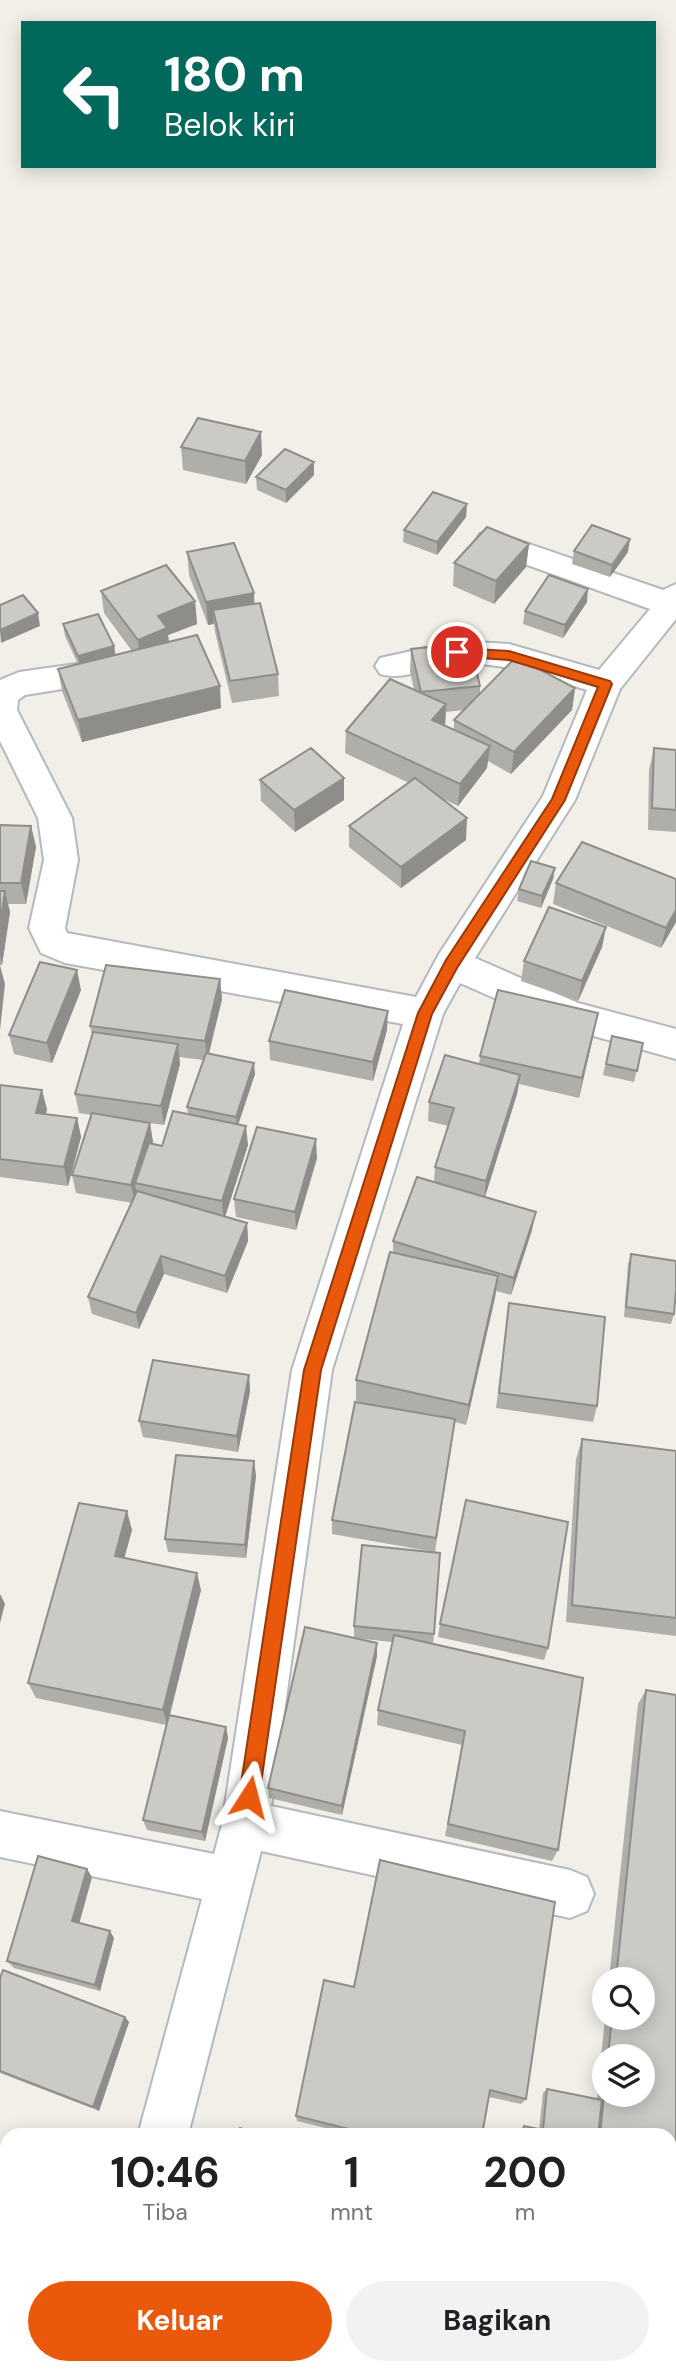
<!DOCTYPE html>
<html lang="id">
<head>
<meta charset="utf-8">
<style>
	:root { --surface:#fff; --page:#f2f2f2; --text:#202124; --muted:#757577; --accent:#ea580c }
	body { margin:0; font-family:"DM Sans",sans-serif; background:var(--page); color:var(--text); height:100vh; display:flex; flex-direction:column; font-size:26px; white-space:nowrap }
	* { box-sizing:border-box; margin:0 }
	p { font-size:23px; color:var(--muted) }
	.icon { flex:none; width:38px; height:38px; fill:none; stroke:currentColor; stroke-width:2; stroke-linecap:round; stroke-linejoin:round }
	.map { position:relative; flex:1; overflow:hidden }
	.sheet { position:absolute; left:0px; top:2128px; width:677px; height:247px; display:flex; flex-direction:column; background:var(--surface); border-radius:21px 21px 0 0; box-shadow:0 4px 18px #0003 }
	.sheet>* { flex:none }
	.hud { position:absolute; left:21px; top:21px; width:635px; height:147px; border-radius:0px; box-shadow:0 4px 18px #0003; background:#00695c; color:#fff; overflow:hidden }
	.buttons { position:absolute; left:592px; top:1967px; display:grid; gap:14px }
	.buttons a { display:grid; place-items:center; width:63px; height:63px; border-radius:50%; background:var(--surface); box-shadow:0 4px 18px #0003; font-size:35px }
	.pin { position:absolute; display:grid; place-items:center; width:60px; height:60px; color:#fff; margin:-30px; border:4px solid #fff; border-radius:50%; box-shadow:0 2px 7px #0007 }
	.me { position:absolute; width:77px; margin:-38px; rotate:9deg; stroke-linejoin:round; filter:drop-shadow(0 0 5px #0008) }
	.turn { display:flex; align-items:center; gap:24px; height:147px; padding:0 28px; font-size:32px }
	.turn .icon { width:91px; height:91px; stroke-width:2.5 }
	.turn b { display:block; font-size:49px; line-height:60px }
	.eta { display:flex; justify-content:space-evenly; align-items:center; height:119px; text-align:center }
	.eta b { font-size:42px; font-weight:700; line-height:49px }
	.cta { display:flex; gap:14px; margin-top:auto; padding:14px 28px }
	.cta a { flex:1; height:80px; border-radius:42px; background:var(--accent); color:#fff; font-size:28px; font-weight:700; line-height:80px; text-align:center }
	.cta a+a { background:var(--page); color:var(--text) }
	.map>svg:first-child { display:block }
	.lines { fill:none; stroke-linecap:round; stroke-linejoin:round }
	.street-casing { stroke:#b5b8bc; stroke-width:4 }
	.street { fill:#fff; fill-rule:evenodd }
	.wall { fill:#afaea9; fill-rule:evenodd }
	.shaded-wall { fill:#8f8d8a }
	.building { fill:#cccac5; stroke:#8f8d8a; stroke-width:2 }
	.route { fill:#ea580c; stroke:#983908; stroke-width:2 }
</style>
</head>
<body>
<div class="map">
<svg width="676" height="2374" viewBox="0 0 676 2374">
	<rect width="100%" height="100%" fill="#f1efe8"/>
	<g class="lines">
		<defs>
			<path id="street" d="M491,531L663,590L676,584V619L620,689L575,800L475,958L578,1003L676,1029V1059L558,1026L460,983L443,1014L332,1370L271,1806L570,1870L587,1877L594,1894L587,1911L570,1918L261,1851L188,2135H138L202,1899L0,1857V1811L214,1854L222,1824L292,1370L403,1024L65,963L41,953L29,928L44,860L38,818L0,741V680L19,672L112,659L123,662L128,670L123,678L112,681L25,695L18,700L17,710L72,818L78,860L65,928L67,933L416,997L439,954L543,796L587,690C545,677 505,663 460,663C433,664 406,682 380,674L375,666L380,658L457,641L509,644L599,670L650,609L480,548L476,541L480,534Z
				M0,2251L7,2254V2307L0,2304Z
				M73,2368H127L126,2374H72Z"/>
		</defs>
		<use href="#street" class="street-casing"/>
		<use href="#street" class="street"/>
	</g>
	<path class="wall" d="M181,447L262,455L246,484L183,470Z
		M314,475L286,503L257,490L256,477Z
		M467,504L466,517L437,555L403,542L404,530Z
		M529,544L526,567L494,604L453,586L454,563Z
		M574,551L628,552L610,577L572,564Z
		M187,552L254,593V604L278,674L279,696L232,703L215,632L214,624L208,625L189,575Z
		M101,591L195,601L197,624L168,635L169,642L221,708L82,742L62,691L58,669L78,664L65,636L63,624L114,646L115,655L132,651L104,613Z
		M587,602L563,638L523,624L525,611Z
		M411,649L480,686V694L575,688L572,710L511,774L488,761L487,768L458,806L439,797L466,840L401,888L349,847V826L409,783L345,753L346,731L414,690L410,671ZM464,710L454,720V730L445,726L446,712Z
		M654,748L676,750V832L648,830L649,770Z
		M260,780L344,800L295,832L261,801Z
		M0,825L31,826L36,847L26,904H8L10,912L2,965H0Z
		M555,868L553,879L541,908L517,901L519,889Z
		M676,879V922L661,948L553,904L556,883Z
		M606,927L602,947L578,1001L521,981L524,961Z
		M220,979L222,999L209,1054L255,1074L238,1125L248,1145L225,1217L247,1223L248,1241L227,1293L164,1274L139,1329L92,1314L88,1297L132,1203L76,1193L72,1175L91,1115L79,1113L75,1094L92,1035L90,1026ZM179,1057L203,1060L187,1107L188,1115L162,1146L153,1144L150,1123L164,1125L180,1064Z
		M81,990L52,1063L14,1054L9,1035Z
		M598,1013L579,1098L519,1084L517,1094L485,1197L532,1230L511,1295L496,1291L466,1425L455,1422L435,1552L332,1534V1520L394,1409L356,1401V1380L393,1253V1241L434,1182L435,1167L448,1126L428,1121L429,1102L479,1064L480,1056Z
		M387,1030L373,1081L270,1060L269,1041Z
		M612,1036L643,1043L634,1082L603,1075Z
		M0,1085L47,1109L46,1114L77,1118L81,1137L68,1186L0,1177Z
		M317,1158L296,1230L236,1217L234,1199Z
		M631,1254L674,1314L671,1324L624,1317L628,1264Z
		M509,1303L597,1406L593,1422L496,1408Z
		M249,1375L250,1391L238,1452L143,1437L139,1421Z
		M582,1439L676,1451V1636L566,1622L576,1459Z
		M254,1461L256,1476L246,1558L168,1552L165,1539Z
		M132,1530L124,1558L201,1590L170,1715L226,1727L228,1738L205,1841L147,1830L143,1820L166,1725L36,1698L28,1683Z
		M440,1624L548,1648L544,1660L438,1637Z
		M354,1626L434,1634L433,1644L558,1850L552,1861L445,1836L462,1745L377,1725L378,1710L392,1642L354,1638L377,1643V1656L342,1815L269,1798L268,1788L354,1638Z
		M646,1690L676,1695V2202L670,2201V2135H519L520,2130L524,2126L539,2130L543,2093L547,2089L597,2099L605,2018H642V1979H609L638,1704ZM604,2056H642L604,2095Z
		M92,1877L79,1923L114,1938L100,1991L14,1968L7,1961Z
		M0,1978L125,2017L129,2022L99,2111L0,2073Z
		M324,1980L526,2099L521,2104L489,2097L482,2135H354L297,2121L296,2116Z
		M515,2368H635V2374H515Z
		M641,2368H670L676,2374H641Z"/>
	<path class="shaded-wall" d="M261,432L262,455L246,484L245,461Z
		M314,462V475L286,503V490Z
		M467,504L466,517L437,555V542Z
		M630,539L628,552L610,577L612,565Z
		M529,544L526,567L494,604L496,581Z
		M588,589L587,602L563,638L565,625Z
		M254,593L255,615L213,610L214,624L208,625L206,602Z
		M195,601L197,624L168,635L170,650L140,662L138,640L158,616Z
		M38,613L40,626L1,643L0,630Z
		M114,646L116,658L80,668L78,656Z
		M220,686L221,708L82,742L78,720Z
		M575,688L572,710L511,774L514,752Z
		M446,704L445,726L432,720Z
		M490,746L487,768L458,806L460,784Z
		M344,778V800L295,832L294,810Z
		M467,818L466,840L401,888V867Z
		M31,826L36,847L26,904L21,883Z
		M555,868L553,879L541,908L542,896Z
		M5,891L10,912L2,965L0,956V924Z
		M676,910V922L661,948L666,928Z
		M606,927L602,947L578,1001L582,981Z
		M0,965L5,984L0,1030Z
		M77,970L81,990L52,1063L47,1043Z
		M220,979L222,999L207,1060L205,1041Z
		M388,1011L387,1030L373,1081V1062Z
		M598,1013L594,1033L579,1098L582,1078Z
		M178,1044L180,1064L164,1125L161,1106Z
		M254,1063L255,1074L237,1128L236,1117Z
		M520,1075L517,1094L484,1200L486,1181Z
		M42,1090L47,1109L41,1132L36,1113Z
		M77,1118L81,1137L68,1186L64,1167Z
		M150,1123L153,1142L141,1184L135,1183L137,1195L135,1203L131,1185Z
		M246,1126L248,1145L224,1220L222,1201Z
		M316,1139L317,1158L296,1230L295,1212Z
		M536,1212L532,1230L511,1295L514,1278Z
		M247,1223L248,1241L227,1293L225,1276Z
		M161,1256L164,1274L139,1329L136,1313Z
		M498,1276L495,1298L466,1425L469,1405Z
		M249,1375L250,1391L238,1452L237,1436Z
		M254,1461L256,1476L246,1558L245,1545Z
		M127,1511L132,1530L120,1574L115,1556Z
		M197,1573L201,1590L167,1725L163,1710Z
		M0,1594L5,1604L0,1623Z
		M377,1643V1656L342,1815V1806Z
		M226,1727L228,1738L205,1841L202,1832Z
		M87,1869L92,1877L78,1928L72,1921Z
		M110,1931L114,1938L100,1991L95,1985Z
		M125,2017L129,2022L99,2111L93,2107Z
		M0,2361L7,2364V2368H12L10,2374H3L0,2366Z"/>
	<path class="building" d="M198,418L261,432L245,461L181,447Z
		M285,449L314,462L286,490L256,477Z
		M433,492L467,504L437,542L404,530Z
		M592,525L630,539L612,565L574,551Z
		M487,527L529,544L496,581L454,563Z
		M234,543L254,593L206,602L187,552Z
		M166,565L195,601L158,616L167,628L138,640L101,591Z
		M549,575L588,589L565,625L525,611Z
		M23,595L38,613L0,630V605Z
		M260,603L278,674L230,681L213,610Z
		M98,614L114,646L78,656L63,624Z
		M197,635L220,686L78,720L58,669Z
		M470,643L480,686L421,692L411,649Z
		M516,657L575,688L514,752L454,720Z
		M390,679L446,704L432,720L490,746L460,784L346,731Z
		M311,748L344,778L294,810L260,780Z
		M654,748L676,750V810L652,808Z
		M415,778L467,818L401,867L349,826Z
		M0,825L31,826L21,883H0Z
		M582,842L676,879V910L666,928L556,883Z
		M531,861L555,868L542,896L519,889Z
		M0,891H5L0,924Z
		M549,907L606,927L582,981L524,961Z
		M40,962L77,970L47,1043L9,1035Z
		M106,965L220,979L205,1041L90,1026Z
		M285,990L388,1011L373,1062L269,1041Z
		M498,990L598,1013L582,1078L480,1056Z
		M93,1032L178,1044L161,1106L75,1094Z
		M612,1036L643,1043L637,1071L606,1064Z
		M206,1053L254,1063L236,1117L187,1107Z
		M445,1055L520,1075L486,1181L435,1167L454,1108L429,1102Z
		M0,1085L42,1090L36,1113L77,1118L64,1167L0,1159Z
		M173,1111L246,1126L222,1201L135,1183L149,1143L162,1146Z
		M92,1113L150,1123L131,1185L72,1175Z
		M257,1127L316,1139L295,1212L234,1199Z
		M417,1177L536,1212L514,1278L393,1241Z
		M137,1191L247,1223L225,1276L161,1256L136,1313L88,1297Z
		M390,1252L498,1276L469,1405L356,1380Z
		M631,1254L676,1261V1290L674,1314L626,1307Z
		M509,1303L605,1317L597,1406L499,1393Z
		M153,1360L249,1375L237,1436L139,1421Z
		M355,1402L455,1419L436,1538L332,1520Z
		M582,1439L676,1451V1618L572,1605Z
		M176,1455L254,1461L245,1545L165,1539Z
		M466,1500L568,1522L548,1648L440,1624Z
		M79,1503L127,1511L115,1556L197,1573L163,1710L28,1683Z
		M362,1545L440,1553L434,1634L354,1626Z
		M305,1627L377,1643L342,1806L268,1788Z
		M394,1635L583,1678L558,1850L448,1824L465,1731L378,1710Z
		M646,1690L676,1695V2197L670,2196V2135H600L604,2095H642V2056H608L612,2018H642V1979H616Z
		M169,1715L226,1727L202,1832L143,1820Z
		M38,1856L87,1869L72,1921L110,1931L95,1985L7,1961Z
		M380,1860L555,1902L526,2099L490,2090L482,2135H373L296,2116L324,1980L354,1987Z
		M3,1970L125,2017L93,2107L0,2071V1978Z
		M547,2089L602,2100L598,2135H523L524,2126L543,2130Z
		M240,2128L259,2135H238Z
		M670,2314L676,2315V2374H648V2368H670Z
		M0,2366L5,2369L3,2374H0Z
		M127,2368H290L289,2374H126Z
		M318,2368H394L392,2374H316Z
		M416,2368H494L493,2374H415Z
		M519,2368H635V2374H519Z"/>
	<path class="route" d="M457,648L509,651L610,681L612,684L565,800L457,968L432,1014L321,1370L259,1797L256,1804L249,1807L242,1804L239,1797L304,1370L418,1013L446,960L552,799L598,687L509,660L452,656L450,652Z"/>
</svg>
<div class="buttons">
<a><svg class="icon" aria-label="search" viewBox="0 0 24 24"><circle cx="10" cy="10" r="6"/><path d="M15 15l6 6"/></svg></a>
<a><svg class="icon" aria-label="layers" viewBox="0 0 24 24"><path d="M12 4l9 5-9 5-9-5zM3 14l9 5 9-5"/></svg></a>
</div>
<div class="pin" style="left:457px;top:652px;background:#d93025"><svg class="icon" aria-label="arrive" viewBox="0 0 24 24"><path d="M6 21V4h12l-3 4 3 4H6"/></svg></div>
<svg class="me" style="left:249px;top:1797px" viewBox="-20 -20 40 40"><path d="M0-17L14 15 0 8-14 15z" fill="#ea580c" stroke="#fff" stroke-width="4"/></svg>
<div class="hud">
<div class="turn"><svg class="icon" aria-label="left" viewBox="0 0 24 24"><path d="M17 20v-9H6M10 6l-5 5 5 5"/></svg><div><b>180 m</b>Belok kiri</div></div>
</div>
<section class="sheet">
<div class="eta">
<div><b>10:46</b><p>Tiba</p></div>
<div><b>1</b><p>mnt</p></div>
<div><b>200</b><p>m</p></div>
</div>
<div class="cta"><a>Keluar</a><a>Bagikan</a></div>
</section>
</div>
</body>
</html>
